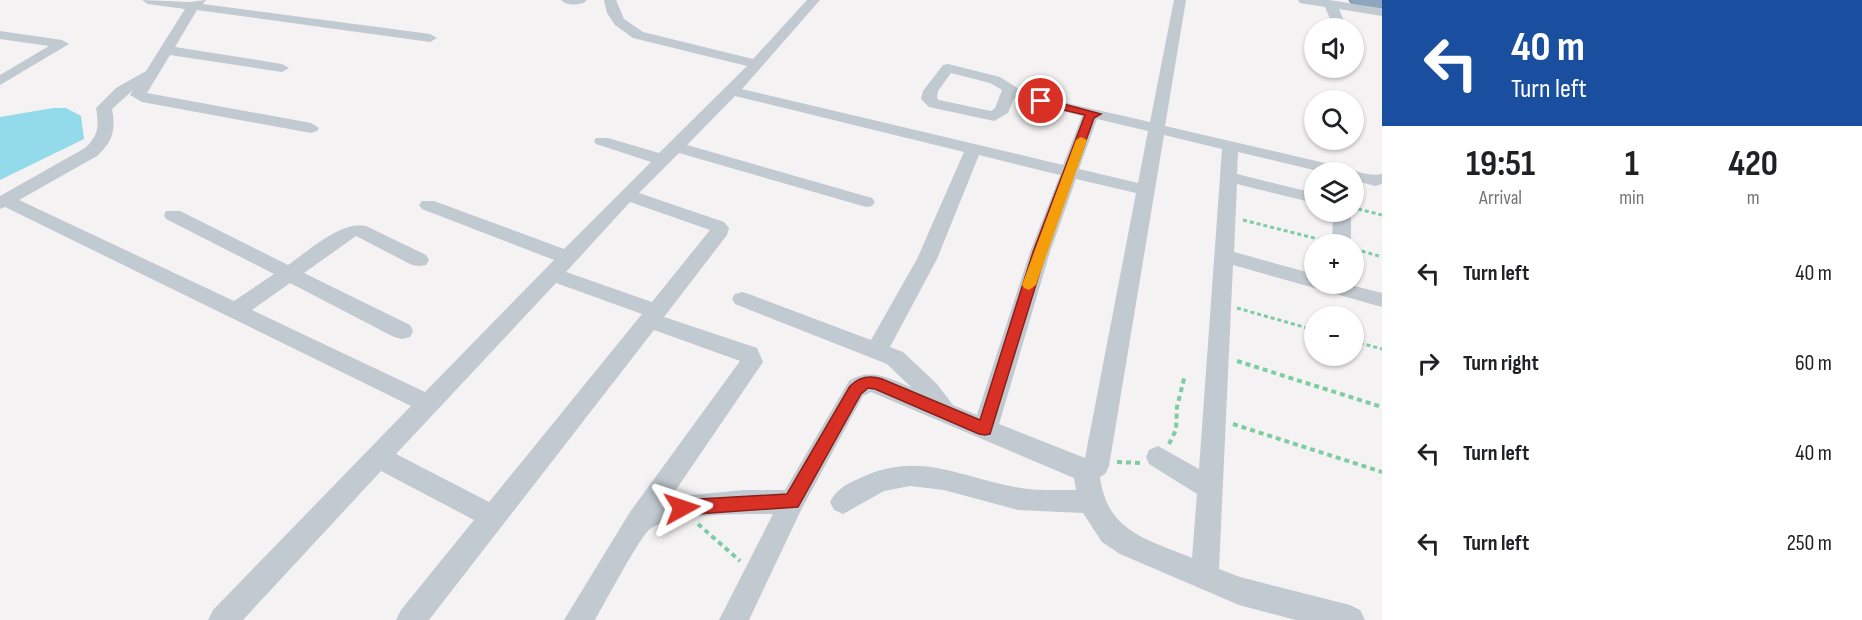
<!DOCTYPE html>
<html lang="en">
<head>
<meta charset="utf-8">
<style>
	:root { --surface:#fff; --page:#f2f2f2; --text:#202124; --muted:#757577 }
	body { margin:0; font-family:"Sofia Sans Condensed",sans-serif; background:var(--page); color:var(--text); height:100vh; display:flex; flex-direction:column; font-size:22px; white-space:nowrap }
	* { box-sizing:border-box; margin:0 }
	p { font-size:20px; color:var(--muted) }
	.icon { flex:none; width:33px; height:33px; fill:none; stroke:currentColor; stroke-width:2; stroke-linecap:round; stroke-linejoin:round }
	.map { position:relative; flex:1; overflow:hidden }
	.drawer { display:flex; flex-direction:column; background:var(--surface); width:480px }
	.drawer>* { flex:none }
	.top-card { background:#1a4fa0; color:#fff; overflow:hidden }
	.fabs { position:absolute; left:1304px; top:18px; display:grid; gap:12px }
	.fabs a { display:grid; place-items:center; width:60px; height:60px; border-radius:50%; background:var(--surface); box-shadow:0 2px 4px #0004; font-size:30px }
	.pin { position:absolute; display:grid; place-items:center; width:51px; height:51px; color:#fff; margin:-26px; border:3px solid #fff; border-radius:50%; box-shadow:0 2px 6px #0007 }
	.me { position:absolute; width:66px; margin:-33px; rotate:85deg; stroke-linejoin:round; filter:drop-shadow(0 0 4px #0008) }
	.turn { display:flex; align-items:center; gap:21px; height:126px; padding:0 30px; font-size:27px }
	.turn .icon { width:78px; height:78px; stroke-width:2.5 }
	.turn b { display:block; font-size:42px; line-height:51px }
	.eta { display:flex; justify-content:space-evenly; align-items:center; height:102px; text-align:center }
	.eta b { font-size:36px; font-weight:700; line-height:42px }
	ul { padding:0; list-style:none }
	li { display:flex; align-items:center; gap:18px; height:90px; padding:0 30px }
	li div { flex:1 }
	li b { display:block; font-size:22px }
	li em { font-style:normal }
	main { display:flex; flex:1; min-height:0 }
	.map>svg:first-child { display:block }
	.water { fill:#93dbea }
	.lines { fill:none; stroke-linecap:round; stroke-linejoin:round }
	.highway-casing { stroke:#7792aa; stroke-width:3 }
	.path-far1 { stroke:#7dcca2; stroke-width:3; stroke-dasharray:4 3; stroke-linecap:butt }
	.path { stroke:#7dcca2; stroke-width:4; stroke-dasharray:5 4; stroke-linecap:butt }
	.minor { fill:#c1cad0; fill-rule:evenodd }
	.highway { fill:#8ca6bf; fill-rule:evenodd }
	.route { fill:#d93025; stroke:#8d1f18; stroke-width:1.5 }
	.slow { fill:#f59e0b }
</style>
</head>
<body>
<main>
<div class="map">
<svg width="1382" height="620" viewBox="0 0 1382 620">
	<rect width="100%" height="100%" fill="#f4f2f3"/>
	<path class="water" d="M53,108H66L81,116L84,139L0,180V117Z"/>
	<g class="lines">
		<defs>
			<path id="highway" d="M1350,0H1382V8L1353,4Z"/>
		</defs>
		<use href="#highway" class="highway-casing"/>
		<path class="path-far1" d="M1358,209L1382,215
			M1243,220L1326,241
			M1355,249L1382,257
			M1237,308L1314,330
			M1353,341L1382,349"/>
		<path class="path" d="M1237,361L1382,407
			M1233,424L1382,472
			M1169,444L1176,430L1177,407L1185,375
			M1117,462L1140,463
			M698,524L740,561"/>
		<path class="minor" d="M142,0L190,2L206,0L203,4L430,34L437,38L430,42L197,10L175,47L282,64L289,68L282,72L170,55L147,93L311,123L319,128L317,131L311,133L142,102L130,95L133,90L112,109C116,130 113,141 97,156L19,200L234,301L274,274L166,219L164,215L166,211H180L288,265C307,252 342,220 366,226L426,255L429,260L426,265L419,266L412,265L356,236L304,273L410,325L413,331L410,337L402,339L394,337L290,283L252,310L425,392L554,260L422,209L419,205L422,201H434L564,249L651,162L596,144L594,141L596,138H608L659,153L747,66L633,38L615,25L607,13L604,0H616L624,19L643,32L753,59L807,0H820L742,89L1063,165L1082,116L1014,98L1008,113L994,121L929,107L921,99L923,91L943,65L948,64L1000,77L1027,94L1150,122L1174,0H1186L1165,126L1342,167C1354,170 1369,177 1382,174V184L1375,186L1353,180V172H1322L1238,152L1237,174L1314,193V203L1237,184L1234,252L1314,274V284H1347L1382,293V307L1233,265L1219,569L1240,577L1350,605L1360,610L1365,620H1296L1239,605L1120,554L1102,542L1083,513L1018,510L944,490L910,486L884,491L843,514L834,510L830,502C835,491 846,484 858,479C918,450 956,476 1015,487C1035,491 1056,490 1076,490L1074,478L871,392L863,396L801,510L749,620H719L773,514C745,514 671,513 650,529C640,536 604,605 595,620H564L630,512L740,361L654,330L429,620H396L401,610L474,520L381,471L243,620H208L213,610L411,406L5,207L0,209V196L85,148C99,135 99,126 96,108L116,88L146,71L185,9L148,4ZM951,73L990,83L1002,90L995,108L991,111L939,100L937,98L938,91ZM735,96L964,152L917,259L871,340L749,294L742,292L735,294L732,299L735,304L887,364L912,388C891,379 871,367 849,381L785,490H744L671,497L763,362L757,348L664,317L727,235L729,228L724,222L639,193L679,153L866,207L872,206L875,202L872,198L687,145ZM1097,119L1148,131L1138,183L1079,169ZM1164,135L1222,149L1199,469L1158,446L1149,450L1146,457L1149,464L1197,494L1192,558C1147,539 1107,532 1100,477L1105,474L1109,466ZM979,155L1060,175L1030,252L977,415L953,405L936,383L903,352L890,347L937,259ZM1076,179L1136,193L1085,458L999,424L1050,252ZM630,202L710,230L652,302L566,272ZM556,283L642,314L489,502L396,454Z
			M561,0H587C582,6 566,6 561,0Z
			M1298,0H1329L1382,8V16L1339,9L1347,28H1334L1325,7L1300,3Z
			M0,31L62,40L69,44L0,85V75L49,46L0,39Z
			M1333,212H1351V244H1332Z"/>
		<use href="#highway" class="highway"/>
	</g>
	<path class="route" d="M1041,98L1101,114L1094,118L1046,252L990,434L985,435L979,434L875,389L868,388L861,394L798,507L682,515L676,513L674,508L676,502L682,500L787,494L850,386C859,377 870,375 882,379L980,420L1033,252L1085,115L1037,104V99Z"/>
	<path class="slow" d="M1081,137L1087,140L1036,285L1029,290L1024,288L1022,285L1076,140Z"/>
</svg>
<div class="fabs">
<a><svg class="icon" aria-label="sound" viewBox="0 0 24 24"><path d="M4 9h4l5-4v14l-5-4H4zM17 9q2 3 0 6"/></svg></a>
<a><svg class="icon" aria-label="search" viewBox="0 0 24 24"><circle cx="10" cy="10" r="6"/><path d="M15 15l6 6"/></svg></a>
<a><svg class="icon" aria-label="layers" viewBox="0 0 24 24"><path d="M12 4l9 5-9 5-9-5zM3 14l9 5 9-5"/></svg></a>
<a>+</a>
<a>−</a>
</div>
<div class="pin" style="left:1041px;top:101px;background:#d93025"><svg class="icon" aria-label="arrive" viewBox="0 0 24 24"><path d="M6 21V4h12l-3 4 3 4H6"/></svg></div>
<svg class="me" style="left:682px;top:508px" viewBox="-20 -20 40 40"><path d="M0-17L14 15 0 8-14 15z" fill="#d93025" stroke="#fff" stroke-width="4"/></svg>
</div>
<section class="drawer">
<div class="top-card">
<div class="turn"><svg class="icon" aria-label="left" viewBox="0 0 24 24"><path d="M17 20v-9H6M10 6l-5 5 5 5"/></svg><div><b>40 m</b>Turn left</div></div>
</div>
<div class="eta">
<div><b>19:51</b><p>Arrival</p></div>
<div><b>1</b><p>min</p></div>
<div><b>420</b><p>m</p></div>
</div>
<ul>
<li><svg class="icon" aria-label="left" viewBox="0 0 24 24"><path d="M17 20v-9H6M10 6l-5 5 5 5"/></svg><div><b>Turn left</b></div><em>40 m</em></li>
<li><svg class="icon" aria-label="right" viewBox="0 0 24 24"><path d="M7 20v-9h11M14 6l5 5-5 5"/></svg><div><b>Turn right</b></div><em>60 m</em></li>
<li><svg class="icon" aria-label="left" viewBox="0 0 24 24"><path d="M17 20v-9H6M10 6l-5 5 5 5"/></svg><div><b>Turn left</b></div><em>40 m</em></li>
<li><svg class="icon" aria-label="left" viewBox="0 0 24 24"><path d="M17 20v-9H6M10 6l-5 5 5 5"/></svg><div><b>Turn left</b></div><em>250 m</em></li>
</ul>
</section>
</main>
</body>
</html>
